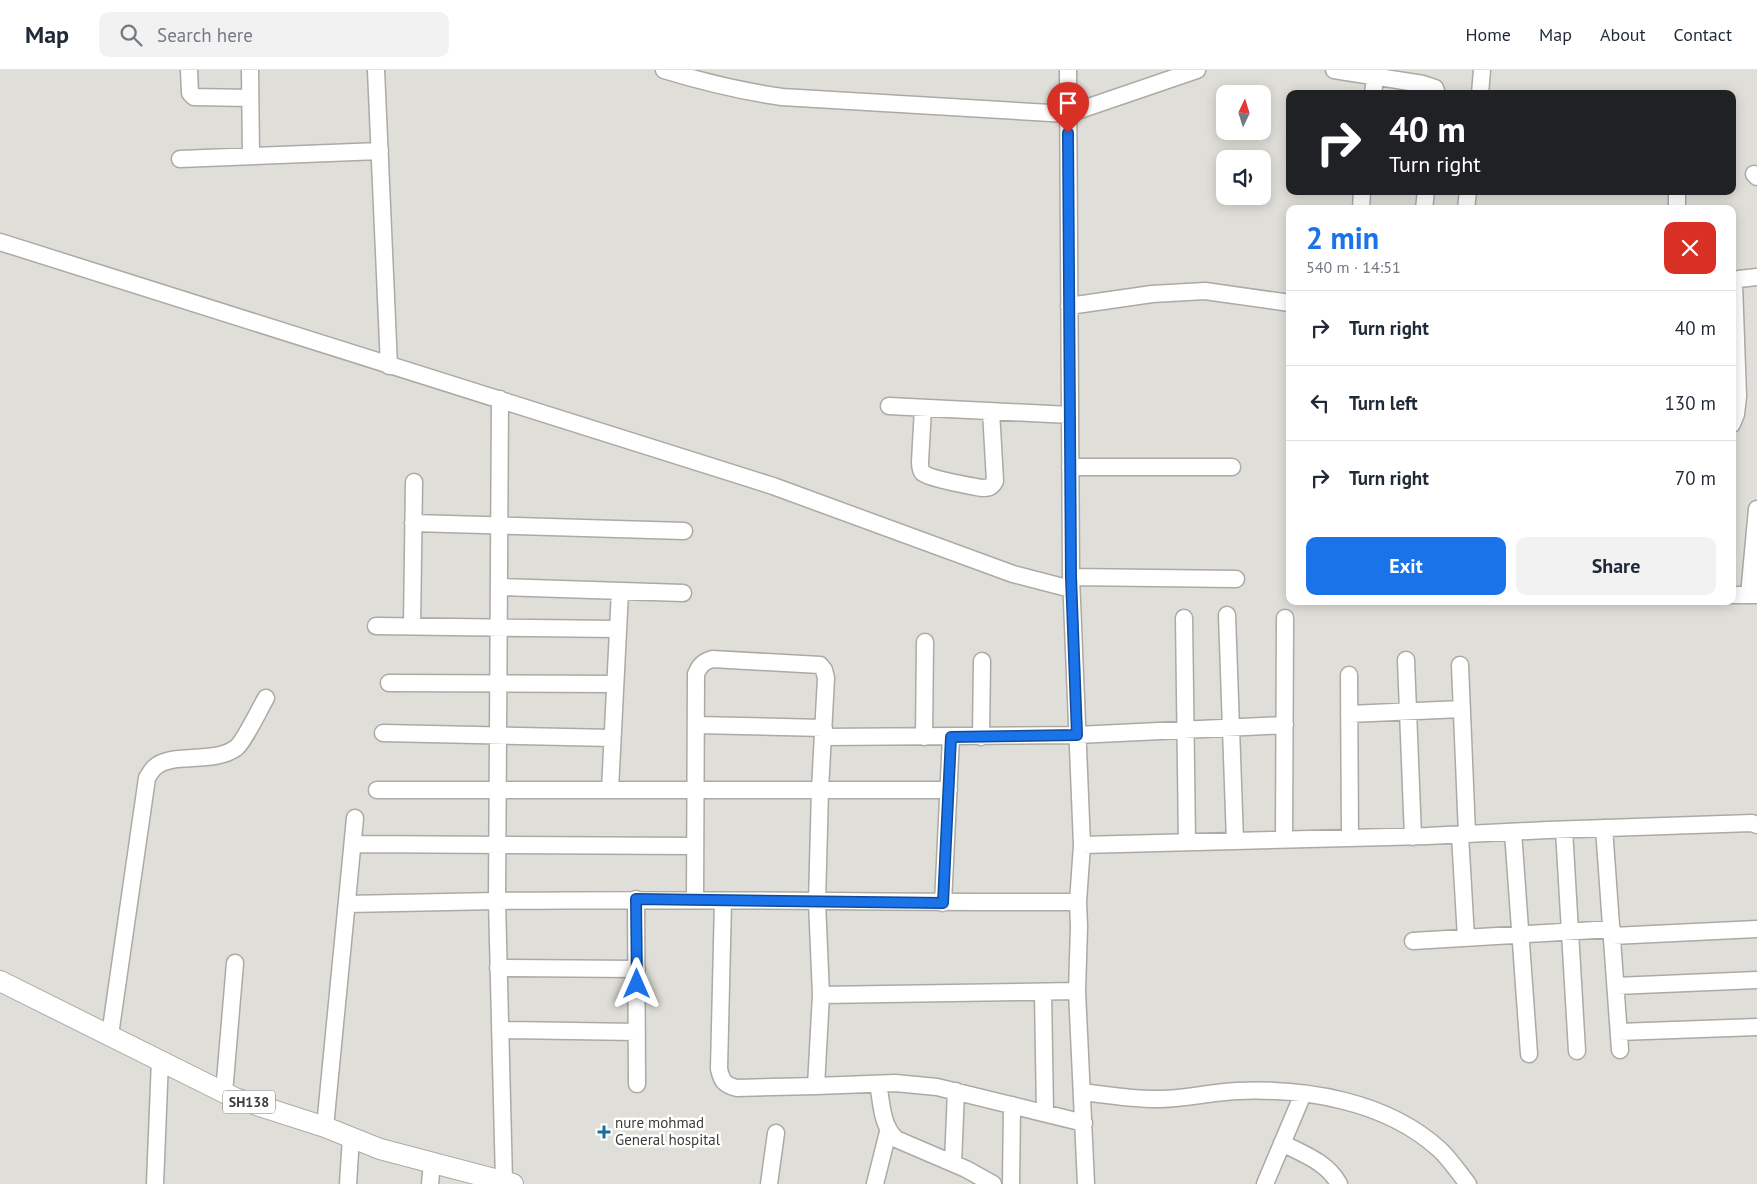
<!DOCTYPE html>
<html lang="en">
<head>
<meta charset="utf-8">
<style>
	:root { --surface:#fff; --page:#f2f2f3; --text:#1f2937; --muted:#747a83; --line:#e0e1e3; --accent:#1a73e8 }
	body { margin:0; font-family:"PT Sans",sans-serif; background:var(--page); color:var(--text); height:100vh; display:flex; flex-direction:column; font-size:19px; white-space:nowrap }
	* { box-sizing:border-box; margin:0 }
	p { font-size:16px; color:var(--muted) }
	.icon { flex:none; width:28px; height:28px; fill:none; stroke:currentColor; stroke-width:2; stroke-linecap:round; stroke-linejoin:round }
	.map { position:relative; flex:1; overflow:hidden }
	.details { position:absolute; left:1286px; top:135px; width:450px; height:400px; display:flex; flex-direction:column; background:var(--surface); border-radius:10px; box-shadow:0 2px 12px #0003 }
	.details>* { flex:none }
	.top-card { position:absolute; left:1286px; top:20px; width:450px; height:105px; border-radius:10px; box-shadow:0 2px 12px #0003; background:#202124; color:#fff; overflow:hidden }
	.needle { width:32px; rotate:4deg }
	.controls { position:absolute; left:1216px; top:15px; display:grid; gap:10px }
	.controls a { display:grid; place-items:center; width:55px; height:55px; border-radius:10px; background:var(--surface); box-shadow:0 2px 12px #0003; font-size:25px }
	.pin { position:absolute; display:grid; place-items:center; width:42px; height:42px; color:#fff; margin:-51px -21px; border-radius:50% 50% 50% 0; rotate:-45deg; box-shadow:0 0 5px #0007 }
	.pin .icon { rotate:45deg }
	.me { position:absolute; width:55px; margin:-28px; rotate:0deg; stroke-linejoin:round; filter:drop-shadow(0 0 4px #0008) }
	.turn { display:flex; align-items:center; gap:18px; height:105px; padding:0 20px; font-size:22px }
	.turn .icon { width:65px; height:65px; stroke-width:2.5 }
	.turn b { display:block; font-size:35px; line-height:42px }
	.round { display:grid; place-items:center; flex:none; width:52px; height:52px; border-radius:10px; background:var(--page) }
	.summary { display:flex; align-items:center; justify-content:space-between; height:85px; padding:0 20px }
	h1 { font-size:30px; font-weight:700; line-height:38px; color:var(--accent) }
	.primary-button { display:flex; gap:10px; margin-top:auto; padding:10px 20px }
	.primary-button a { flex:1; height:58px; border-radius:10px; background:var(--accent); color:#fff; font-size:20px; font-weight:700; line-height:58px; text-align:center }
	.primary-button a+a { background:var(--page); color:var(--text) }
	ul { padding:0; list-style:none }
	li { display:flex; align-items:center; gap:15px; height:75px; padding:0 20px; border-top:1px solid var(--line) }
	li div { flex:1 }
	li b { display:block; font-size:19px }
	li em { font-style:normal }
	header { display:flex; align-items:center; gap:30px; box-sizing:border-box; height:70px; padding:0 25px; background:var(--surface); border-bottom:1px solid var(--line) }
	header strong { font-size:24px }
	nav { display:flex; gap:28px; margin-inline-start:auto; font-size:18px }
	.search { width:350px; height:45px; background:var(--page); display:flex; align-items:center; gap:12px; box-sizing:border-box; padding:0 18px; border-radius:10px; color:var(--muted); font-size:19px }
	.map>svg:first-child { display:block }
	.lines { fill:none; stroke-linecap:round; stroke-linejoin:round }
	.minor-casing { stroke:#abaaa5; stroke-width:19 }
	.major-casing { stroke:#abaaa5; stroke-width:22 }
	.minor { stroke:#fff; stroke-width:16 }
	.major { stroke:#fff; stroke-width:20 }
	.route-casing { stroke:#114b97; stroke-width:12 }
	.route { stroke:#1a73e8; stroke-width:9 }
	.poi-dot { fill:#176e9e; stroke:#fff; stroke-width:2 }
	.labels { text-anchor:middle; stroke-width:5; stroke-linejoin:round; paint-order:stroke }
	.shield { fill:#fff; stroke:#777675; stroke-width:1 }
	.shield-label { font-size:14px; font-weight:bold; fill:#3d3c3a }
	.poi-label { font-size:15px; fill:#3d3c3a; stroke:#fff; text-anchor:start }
</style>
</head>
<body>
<header>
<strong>Map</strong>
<div class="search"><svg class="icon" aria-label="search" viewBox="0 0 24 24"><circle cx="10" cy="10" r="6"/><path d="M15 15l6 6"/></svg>Search here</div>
<nav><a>Home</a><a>Map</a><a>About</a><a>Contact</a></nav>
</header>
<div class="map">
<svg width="1757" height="1114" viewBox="0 0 1757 1114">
	<rect width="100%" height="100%" fill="#dfded8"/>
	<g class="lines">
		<defs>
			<path id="minor" d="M189,0L190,23L194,27L250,28
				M250,0L251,86
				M376,0L389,296
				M664,0C703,12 741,21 782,27L1068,44L1197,0
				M1068,0L1071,507L1082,775L1078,832L1079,857L1077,921L1086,1114
				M1334,0L1423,14L1435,18L1437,24
				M1373,24L1376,0
				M1480,24L1482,0
				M180,89L380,81
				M1754,104L1757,107
				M1361,139L1362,121
				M1424,139L1426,121
				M1466,139L1468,121
				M1677,139V121
				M0,172L773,416L1013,504L1071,519
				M1069,236L1152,224L1205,221L1290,233
				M889,336L1070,345
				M923,338L920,392C920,395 920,400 923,403C930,409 971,416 982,418C989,418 992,417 995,411L991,341
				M1732,354L1736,344L1738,326L1734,214L1739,209L1757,207
				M1070,397H1232
				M413,453L684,461
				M1071,507L1236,509
				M499,517L683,523
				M1732,525H1757
				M1749,525L1757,439
				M1227,545L1235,771
				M1184,548L1187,772
				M376,556L618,559
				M412,556L414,412
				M1406,590L1413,767
				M1460,595L1467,764
				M1349,605L1350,768
				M389,613L615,614
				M1349,644L1462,639
				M696,655L824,658
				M383,663L612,668
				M823,667L1077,665L1285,655
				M924,667L925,572
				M981,667L982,591
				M377,720H949
				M610,720L620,521
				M1604,758L1620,980
				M1564,760L1577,981
				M1513,762L1529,984
				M1460,765L1466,868
				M1284,770L1285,548
				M353,774L695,776
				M1082,775L1427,766L1548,760L1752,753L1757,755
				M636,829L637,1014
				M695,830L696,604C700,595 703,592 712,589L820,595L824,600L826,608L820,720L817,832L821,925L816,1016L895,1013L937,1017L1084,1053
				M723,831L719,999C722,1012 725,1015 737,1018L816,1016
				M943,833L951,667
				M347,834L497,831L500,329
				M1612,866L1757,859
				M1413,871L1612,859
				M498,898L637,899
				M1616,916L1757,910
				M1043,922L1045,1043
				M821,925L1077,921
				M500,960L637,962
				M1619,962L1757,957
				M110,965L147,708C149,705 151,701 154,698C171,681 212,695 236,678C244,672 260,638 266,628
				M878,1014C882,1033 881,1055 896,1069L966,1099L993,1114
				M1082,1022C1108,1025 1135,1030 1161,1029C1187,1029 1211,1022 1237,1021C1306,1018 1386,1031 1439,1079C1450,1089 1459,1103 1468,1114
				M224,1023L235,893
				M325,1057L355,748
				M1282,1073C1303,1084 1327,1092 1339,1114
				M953,1093L956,1021
				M504,1111L497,831C691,828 884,833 1078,832
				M155,1114L160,990
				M348,1114L351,1067
				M430,1114L432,1092
				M769,1114L776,1063
				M875,1114L888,1062
				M1011,1114L1012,1035
				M1265,1114L1303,1024"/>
			<path id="major" d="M0,911L235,1028L325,1057L380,1079L513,1114"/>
		</defs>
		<use href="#minor" class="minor-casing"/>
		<use href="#major" class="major-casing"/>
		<use href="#minor" class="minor"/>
		<use href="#major" class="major"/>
	</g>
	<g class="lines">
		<defs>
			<path id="route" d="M637,914L636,829L943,833L951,667L1077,665L1071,507L1068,63"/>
		</defs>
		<use href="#route" class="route-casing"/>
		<use href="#route" class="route"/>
	</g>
	<path class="poi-dot" d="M601.5 1054.5h5v5h5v5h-5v5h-5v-5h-5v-5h5z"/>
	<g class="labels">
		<rect class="shield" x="223" y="1020.5" width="52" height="23" rx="4"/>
		<g class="shield-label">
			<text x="249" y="1037">SH138</text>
		</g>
		<g class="poi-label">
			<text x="615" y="1058">nure mohmad<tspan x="615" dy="17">General hospital</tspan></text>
		</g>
	</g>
</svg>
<div class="controls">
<a><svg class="needle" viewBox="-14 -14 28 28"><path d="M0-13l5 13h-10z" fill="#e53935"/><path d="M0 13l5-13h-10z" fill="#747a83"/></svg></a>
<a><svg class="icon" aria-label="sound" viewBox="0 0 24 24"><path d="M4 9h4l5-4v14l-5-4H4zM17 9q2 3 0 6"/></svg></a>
</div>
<div class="pin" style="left:1068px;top:63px;background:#d93025"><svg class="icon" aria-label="arrive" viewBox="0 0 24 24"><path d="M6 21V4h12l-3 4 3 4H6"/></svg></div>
<svg class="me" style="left:637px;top:914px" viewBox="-20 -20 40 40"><path d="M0-17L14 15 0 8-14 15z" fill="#1a73e8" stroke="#fff" stroke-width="4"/></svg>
<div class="top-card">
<div class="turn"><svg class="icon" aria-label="right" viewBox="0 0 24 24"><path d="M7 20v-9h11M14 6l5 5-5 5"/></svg><div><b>40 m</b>Turn right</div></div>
</div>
<section class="details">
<div class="summary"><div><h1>2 min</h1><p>540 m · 14:51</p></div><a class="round" style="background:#d93025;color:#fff"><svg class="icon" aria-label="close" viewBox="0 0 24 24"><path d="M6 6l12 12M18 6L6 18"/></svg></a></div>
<ul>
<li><svg class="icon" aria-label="right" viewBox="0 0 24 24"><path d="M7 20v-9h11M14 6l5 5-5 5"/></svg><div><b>Turn right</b></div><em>40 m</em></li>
<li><svg class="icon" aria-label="left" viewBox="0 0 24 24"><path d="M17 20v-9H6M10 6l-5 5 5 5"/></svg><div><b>Turn left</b></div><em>130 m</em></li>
<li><svg class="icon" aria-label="right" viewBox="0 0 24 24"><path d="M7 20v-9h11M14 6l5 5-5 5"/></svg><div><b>Turn right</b></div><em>70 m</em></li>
</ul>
<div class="primary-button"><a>Exit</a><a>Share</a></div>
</section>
</div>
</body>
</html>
